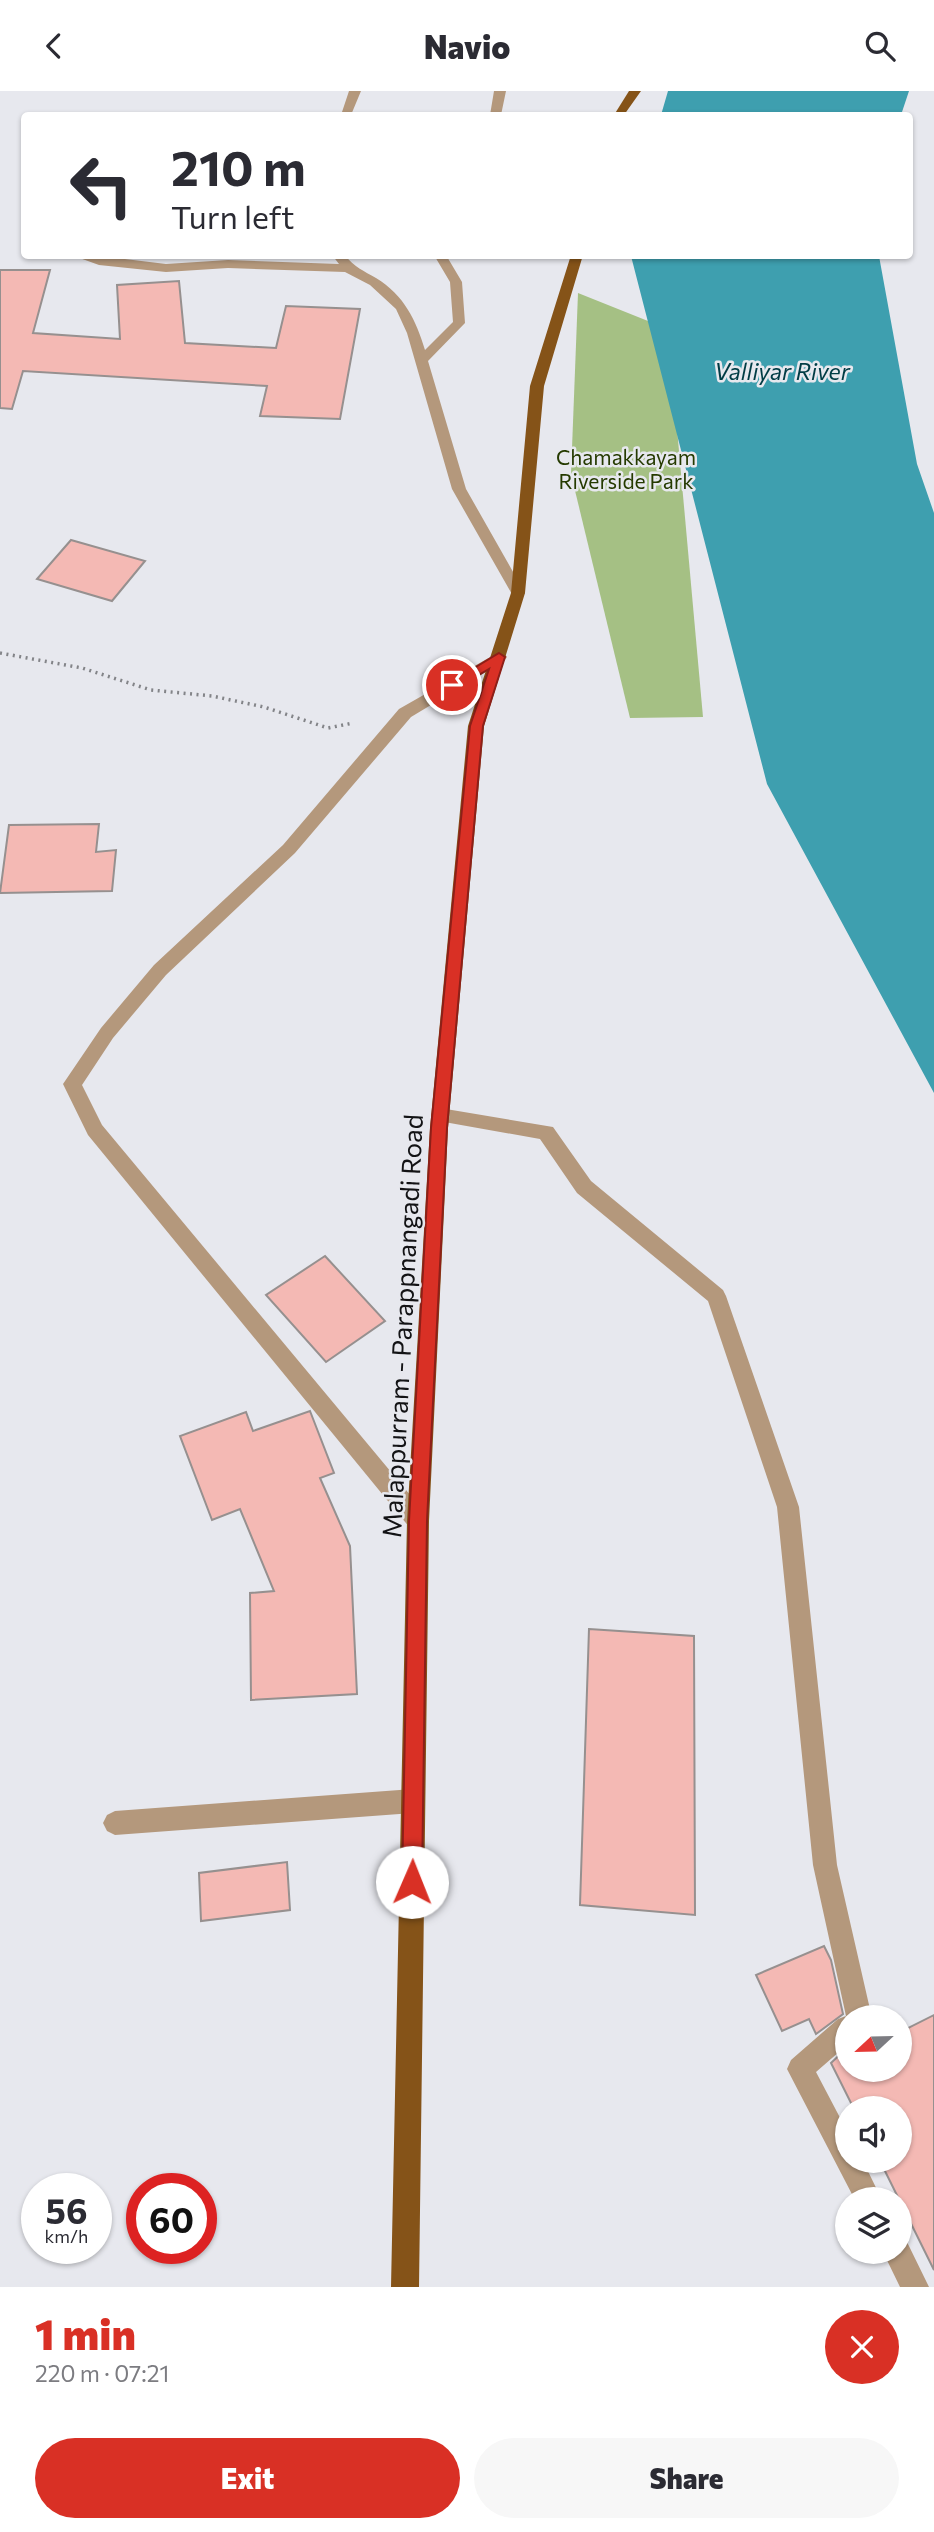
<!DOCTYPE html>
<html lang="en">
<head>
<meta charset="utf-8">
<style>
	:root { --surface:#fff; --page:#f7f7f7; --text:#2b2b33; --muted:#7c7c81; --accent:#d93025 }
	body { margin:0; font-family:Commissioner,sans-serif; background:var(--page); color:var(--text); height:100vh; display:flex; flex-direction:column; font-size:26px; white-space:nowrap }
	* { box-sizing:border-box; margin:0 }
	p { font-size:23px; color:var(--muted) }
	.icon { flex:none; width:38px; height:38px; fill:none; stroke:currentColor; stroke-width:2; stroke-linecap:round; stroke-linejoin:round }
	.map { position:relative; height:2196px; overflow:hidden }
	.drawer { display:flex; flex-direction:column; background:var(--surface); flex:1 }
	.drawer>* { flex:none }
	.hud { position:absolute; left:21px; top:21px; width:892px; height:147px; border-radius:7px; box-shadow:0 2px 5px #0004; background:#fff; color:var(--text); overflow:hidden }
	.needle { width:46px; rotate:248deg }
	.controls { position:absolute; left:835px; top:1914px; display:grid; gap:14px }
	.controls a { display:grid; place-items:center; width:77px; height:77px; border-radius:50%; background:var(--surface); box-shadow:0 2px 5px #0004; font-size:35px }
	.speed { position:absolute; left:21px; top:2082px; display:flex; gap:14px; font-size:35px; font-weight:700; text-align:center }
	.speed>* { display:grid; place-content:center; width:91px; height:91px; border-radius:50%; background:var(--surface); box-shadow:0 2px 5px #0004; line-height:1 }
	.speed small { font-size:18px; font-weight:400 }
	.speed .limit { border:10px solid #d22; background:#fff; color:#111 }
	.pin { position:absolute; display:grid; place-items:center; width:60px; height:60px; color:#fff; margin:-30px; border:4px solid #fff; border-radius:50%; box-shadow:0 2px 7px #0007 }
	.me { position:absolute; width:77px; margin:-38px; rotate:1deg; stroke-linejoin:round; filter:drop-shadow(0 0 5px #0008) }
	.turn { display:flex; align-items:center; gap:24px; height:147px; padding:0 35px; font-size:32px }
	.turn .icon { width:91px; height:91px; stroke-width:2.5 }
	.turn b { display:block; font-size:49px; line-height:60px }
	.round { display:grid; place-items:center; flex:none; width:74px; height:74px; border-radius:37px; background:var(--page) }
	.headline { display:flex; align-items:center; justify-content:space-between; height:119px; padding:0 35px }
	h1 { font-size:42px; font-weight:800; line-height:52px; color:var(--accent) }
	.button { display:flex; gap:14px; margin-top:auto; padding:14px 35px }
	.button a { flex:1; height:80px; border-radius:42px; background:var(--accent); color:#fff; font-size:28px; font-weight:800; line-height:80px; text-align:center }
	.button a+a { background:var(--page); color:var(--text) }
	header { display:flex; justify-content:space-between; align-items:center; height:91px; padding:0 35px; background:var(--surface); font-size:32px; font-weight:800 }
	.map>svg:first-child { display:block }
	.green { fill:#a5c084 }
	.water { fill:#3e9faf }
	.building { fill:#f4b9b4; stroke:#96908f; stroke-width:2 }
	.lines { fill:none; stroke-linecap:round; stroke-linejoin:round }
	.path { stroke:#838488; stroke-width:3.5; stroke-dasharray:2 4.5; stroke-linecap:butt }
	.minor { fill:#b4987c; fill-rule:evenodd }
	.primary { fill:#855318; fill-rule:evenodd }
	.route { fill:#d93025; stroke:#8d1f18; stroke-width:2 }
	.labels { text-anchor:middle; stroke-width:5; stroke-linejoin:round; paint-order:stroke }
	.far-park-label { font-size:21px; fill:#253a00; stroke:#e7e8ee }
	.far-water-label { font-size:23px; font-style:italic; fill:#003c45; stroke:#e7e8ee }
	.street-label { font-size:26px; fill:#131315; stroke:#e7e8ee }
</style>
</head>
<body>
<header><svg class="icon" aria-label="back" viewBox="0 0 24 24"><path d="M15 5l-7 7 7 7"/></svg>Navio<svg class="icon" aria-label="search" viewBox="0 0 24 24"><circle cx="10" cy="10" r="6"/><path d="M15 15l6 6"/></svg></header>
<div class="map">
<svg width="934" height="2196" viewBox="0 0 934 2196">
	<rect width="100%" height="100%" fill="#e7e8ee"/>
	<path class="green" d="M578,202L668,238L703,626L630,627L571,383Z"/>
	<path class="water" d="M668,0H909L901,24H661Z
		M631,165H879L917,373L934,422V1002L767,693Z"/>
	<path class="building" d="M0,179H50L33,242L120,248L117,194L179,190L185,252L276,257L286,215L360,218L340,328L260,325L267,295L23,280L12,318L0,317Z
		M71,449L145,470L112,510L37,488Z
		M99,733L96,761L116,759L112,800L0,802L9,734Z
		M325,1165L385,1230L326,1271L266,1204Z
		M310,1320L334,1382L320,1387L350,1455L357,1603L251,1609L250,1502L274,1500L240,1418L212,1429L180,1345L246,1321L253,1340Z
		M589,1538L694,1545L695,1824L580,1814Z
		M287,1771L290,1819L201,1830L199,1782Z
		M824,1855L831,1869L843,1923L816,1943L809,1928L782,1940L756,1884Z
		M934,1924V2179L880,2070H900V2018H854L831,1972L847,1957V1979H900V1941Z"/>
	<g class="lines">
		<path class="path" d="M0,562L82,577L151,599L212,605L264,616L328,637L353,632"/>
		<path class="minor" d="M349,0H361L351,24H341Z
			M494,0H506L501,24H490Z
			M92,164L166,173L228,169L339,173L332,164H345C354,176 364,180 376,187C404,204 416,229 425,259L453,231L450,191L434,164H446L462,191L465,232L428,270L466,398L525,502L523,505H513L452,398L407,242L396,218L370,194L345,181L228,177L166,181L99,174L74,165Z
			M499,561L504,562L507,566L504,570L411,626L295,762L166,884L113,947L82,994L102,1034L426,1423L429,1430L426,1437L418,1440L410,1437L88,1044L63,993L101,937L154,874L283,754L399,618Z
			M440,1017L553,1036L591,1090L723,1199L726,1205L799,1416L837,1774L872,1927H847V1954L816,1981L847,2040V2070H863L882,2109H855L787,1978L791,1969L838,1928L846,1925L813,1774L777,1416L708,1210L577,1102L540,1048L433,1029L431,1024L433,1019Z
			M413,1698L421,1702L425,1710L421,1718L413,1722L115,1744L107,1740L103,1732L107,1724L115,1720Z
			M900,2148L907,2151L929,2196H900L883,2161H900Z"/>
		<path class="primary" d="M629,0H641L624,24H614Z
			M571,164H583L544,295L525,502L484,635L448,1037L429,1430L419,2196H391L407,1430L430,1037L468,635L511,502L530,295Z"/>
	</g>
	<path class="route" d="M499,562L505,566L483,635L447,1037L427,1430L422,1791L419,1798L412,1801L405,1798L402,1791L409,1430L431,1037L470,635L489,578L457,597H448L446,594Z"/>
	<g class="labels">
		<g class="far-park-label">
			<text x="626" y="374">Chamakkayam<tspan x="626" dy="24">Riverside Park</tspan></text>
		</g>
		<g class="far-water-label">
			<text x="782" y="289">Valliyar River</text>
		</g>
		<g class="street-label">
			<text transform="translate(403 1235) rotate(-87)" y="9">Malappurram - Parappnangadi Road</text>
		</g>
	</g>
</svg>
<div class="controls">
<a><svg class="needle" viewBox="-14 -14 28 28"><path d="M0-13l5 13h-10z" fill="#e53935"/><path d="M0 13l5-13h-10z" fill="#7c7c81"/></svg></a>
<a><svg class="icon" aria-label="sound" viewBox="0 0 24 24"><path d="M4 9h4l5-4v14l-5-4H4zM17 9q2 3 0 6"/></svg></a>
<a><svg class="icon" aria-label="layers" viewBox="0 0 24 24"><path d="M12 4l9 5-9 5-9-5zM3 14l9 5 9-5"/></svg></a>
</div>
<div class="speed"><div>56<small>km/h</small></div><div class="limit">60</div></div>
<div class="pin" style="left:452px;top:594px;background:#d93025"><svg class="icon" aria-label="arrive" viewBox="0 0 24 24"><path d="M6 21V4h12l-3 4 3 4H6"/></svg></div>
<svg class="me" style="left:412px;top:1791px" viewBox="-20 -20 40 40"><circle r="19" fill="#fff"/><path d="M0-13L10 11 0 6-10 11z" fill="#d93025"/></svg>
<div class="hud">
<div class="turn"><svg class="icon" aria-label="left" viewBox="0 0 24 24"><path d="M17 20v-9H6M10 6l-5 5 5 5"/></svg><div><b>210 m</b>Turn left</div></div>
</div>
</div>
<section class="drawer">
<div class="headline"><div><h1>1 min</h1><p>220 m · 07:21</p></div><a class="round" style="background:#d93025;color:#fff"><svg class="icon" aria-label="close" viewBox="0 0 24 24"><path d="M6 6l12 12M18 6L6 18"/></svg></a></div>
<div class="button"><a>Exit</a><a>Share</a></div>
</section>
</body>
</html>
